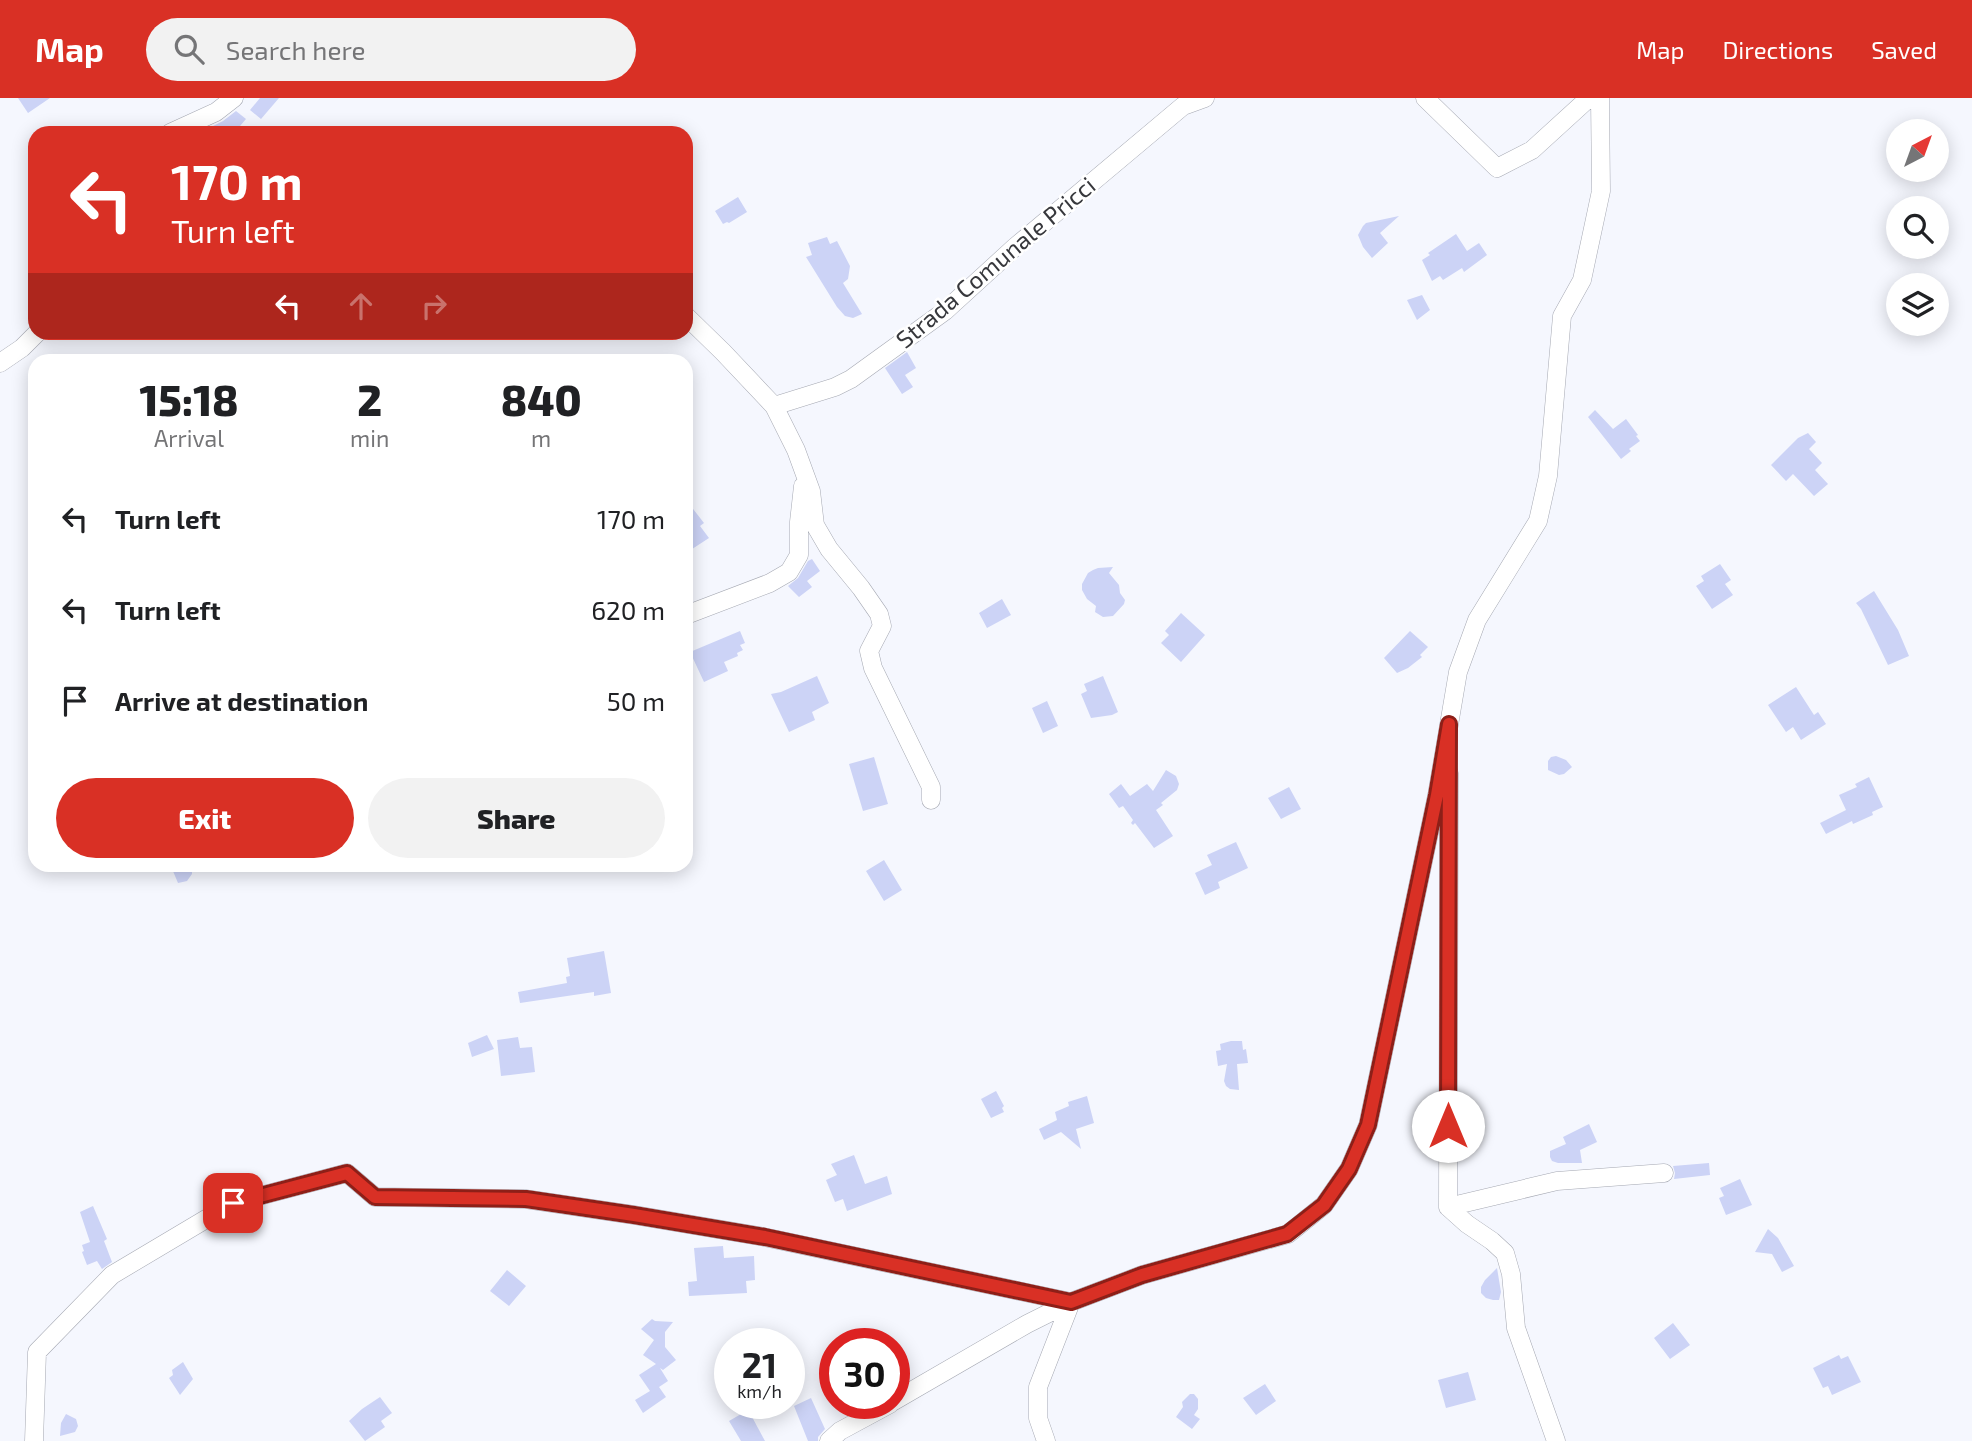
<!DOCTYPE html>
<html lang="en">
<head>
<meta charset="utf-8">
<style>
	:root { --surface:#fff; --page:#f2f2f2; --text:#202124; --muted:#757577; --accent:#d93025 }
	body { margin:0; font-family:"Exo 2",sans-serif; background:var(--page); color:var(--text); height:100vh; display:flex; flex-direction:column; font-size:26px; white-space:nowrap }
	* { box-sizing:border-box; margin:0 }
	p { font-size:23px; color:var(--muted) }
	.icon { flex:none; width:38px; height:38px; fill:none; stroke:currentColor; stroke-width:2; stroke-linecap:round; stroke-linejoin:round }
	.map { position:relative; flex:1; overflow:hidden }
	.drawer { position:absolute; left:28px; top:256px; width:665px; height:518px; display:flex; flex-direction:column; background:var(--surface); border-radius:21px; box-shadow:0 4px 18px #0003 }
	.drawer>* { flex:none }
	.banner { position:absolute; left:28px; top:28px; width:665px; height:214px; border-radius:21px; box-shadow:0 4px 18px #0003; background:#d93025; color:#fff; overflow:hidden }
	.needle { width:46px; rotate:41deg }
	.tools { position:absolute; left:1886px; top:21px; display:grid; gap:14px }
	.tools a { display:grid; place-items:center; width:63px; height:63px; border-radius:50%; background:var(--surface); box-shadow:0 4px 18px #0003; font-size:35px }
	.speed { position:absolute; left:714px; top:1230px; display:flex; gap:14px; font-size:35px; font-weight:700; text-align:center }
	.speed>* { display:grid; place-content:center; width:91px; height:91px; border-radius:50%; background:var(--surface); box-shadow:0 4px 18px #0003; line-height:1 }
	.speed small { font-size:18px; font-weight:400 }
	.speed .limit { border:10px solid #d22; background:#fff; color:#111 }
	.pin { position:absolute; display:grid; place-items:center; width:60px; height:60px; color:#fff; margin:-30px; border-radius:14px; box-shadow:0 4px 10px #0006 }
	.me { position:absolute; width:77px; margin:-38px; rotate:0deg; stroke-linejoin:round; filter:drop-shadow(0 0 5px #0008) }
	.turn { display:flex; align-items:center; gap:24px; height:147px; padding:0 28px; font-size:32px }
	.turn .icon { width:91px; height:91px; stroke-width:2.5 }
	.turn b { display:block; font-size:49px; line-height:60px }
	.lanes { display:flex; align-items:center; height:66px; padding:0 28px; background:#0003; justify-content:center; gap:35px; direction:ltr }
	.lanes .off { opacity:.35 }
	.eta { display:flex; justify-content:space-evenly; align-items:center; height:119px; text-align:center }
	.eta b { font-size:42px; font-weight:800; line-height:49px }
	.button { display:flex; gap:14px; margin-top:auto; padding:14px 28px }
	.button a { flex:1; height:80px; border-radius:42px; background:var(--accent); color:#fff; font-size:28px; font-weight:800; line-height:80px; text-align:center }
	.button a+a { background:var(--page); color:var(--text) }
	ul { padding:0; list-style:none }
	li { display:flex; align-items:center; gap:21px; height:91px; padding:0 28px }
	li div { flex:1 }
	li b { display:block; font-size:26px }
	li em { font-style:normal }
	header { display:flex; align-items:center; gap:42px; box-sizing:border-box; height:98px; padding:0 35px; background:var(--accent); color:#fff }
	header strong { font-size:33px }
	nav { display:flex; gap:38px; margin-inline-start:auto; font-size:24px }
	.search { width:490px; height:63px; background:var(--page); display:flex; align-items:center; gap:18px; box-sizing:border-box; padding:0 24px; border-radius:38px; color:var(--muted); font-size:26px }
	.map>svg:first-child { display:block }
	.building { fill:#ccd3f6 }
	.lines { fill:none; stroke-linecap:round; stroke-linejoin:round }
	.minor-casing { stroke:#a5a8b2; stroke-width:19 }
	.minor { stroke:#fff; stroke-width:18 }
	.route-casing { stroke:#8d1f18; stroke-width:18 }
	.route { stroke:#d93025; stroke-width:12 }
	.labels { text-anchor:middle; stroke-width:5; stroke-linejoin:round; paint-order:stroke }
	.street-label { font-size:24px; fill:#37383c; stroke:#fff }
</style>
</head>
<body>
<header>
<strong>Map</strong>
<div class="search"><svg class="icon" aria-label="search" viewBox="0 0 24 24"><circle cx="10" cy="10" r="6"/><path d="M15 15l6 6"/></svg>Search here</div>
<nav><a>Map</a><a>Directions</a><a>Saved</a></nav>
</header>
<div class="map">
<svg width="1972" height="1343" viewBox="0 0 1972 1343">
	<rect width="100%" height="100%" fill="#f5f7fe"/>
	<path class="building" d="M18,0H50L28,15Z
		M260,0H279L261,21L250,12Z
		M236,13L246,21L234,35H215L209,30L223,23Z
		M738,99L747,114L729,125L727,124L723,126L715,113Z
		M1399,118L1380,135L1388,145L1372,160L1363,149L1358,137L1363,128L1366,125Z
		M1456,136L1467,153L1479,145L1487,157L1464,174L1462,170L1443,182L1440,178L1432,183L1422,162L1430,157L1428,155Z
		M827,139L830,146L837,143L850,168L848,181L843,185L862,216L853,220L845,218L837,209L806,159L812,157L808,145Z
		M1422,197L1430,212L1417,222L1407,202Z
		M907,254L916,270L905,277L913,289L902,296L885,270Z
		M1595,312L1613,331L1626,321L1638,337L1636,338L1640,343L1629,351L1631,353L1621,361L1588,319Z
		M1808,335L1816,344L1809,351L1822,365L1815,372L1828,386L1814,398L1793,376L1786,383L1771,367L1798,340Z
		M690,407L704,425L700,428L709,440L686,455V408L689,412Z
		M812,461L820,473L807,483L812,489L799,499L788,488L798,480L808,463Z
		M1720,466L1731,482L1725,486L1733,497L1712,511L1696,488L1704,483L1701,478Z
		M1113,469L1109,475L1119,487L1120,495L1125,502L1124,506L1113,518L1103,519L1095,514L1096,508L1087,501L1082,492V486L1088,475L1093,472L1098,470Z
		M1874,493L1898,532L1909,558L1888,567L1861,511L1856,505Z
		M1002,501L1011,517L987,530L979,515Z
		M1181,515L1205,537L1181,564L1161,545L1169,537L1165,533Z
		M740,533L745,545L740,547L743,552L737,555L738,558L724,564L728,573L704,584L690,554Z
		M1410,533L1428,549L1420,557L1422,559L1408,570L1397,575L1384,560Z
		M817,578L829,605L812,614L815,622L789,634L771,596L781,594Z
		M1103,578L1118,614L1112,617L1091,620L1081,596L1087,593L1084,586Z
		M1796,589L1814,617L1818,614L1826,626L1801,642L1793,629L1786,634L1768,607Z
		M1047,603L1058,628L1043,635L1032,610Z
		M1556,658L1566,662L1572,669L1564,676L1559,677L1548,672V663L1551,659Z
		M874,659L888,706L863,713L849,666Z
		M1166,672L1176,678L1179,686L1177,692L1161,705L1163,707L1156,712L1173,738L1154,750L1135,725L1133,727L1131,725L1133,722L1123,708L1119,710L1109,696L1121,686L1130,698L1147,686L1153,693Z
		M1869,679L1883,709L1872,714L1873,717L1853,726L1852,723L1826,736L1820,725L1846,712L1839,697L1857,689L1855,686Z
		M1289,689L1301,711L1281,721L1268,700Z
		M1236,744L1248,770L1218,784L1220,790L1205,797L1195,775L1212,767L1207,757Z
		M884,762L902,792L884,803L866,773Z
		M170,766H192V776L187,783L178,785Z
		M604,853L611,895L594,898V894L520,905L518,894L567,885L566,879L570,878L567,860Z
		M487,937L494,951L472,959L468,945Z
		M518,939L520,950L532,949L535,974L501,978L497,942Z
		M1231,943H1242L1243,952L1246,951L1248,965L1237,966L1239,992L1230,991L1226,988L1224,983L1227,966L1218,968L1216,953L1221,952L1220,946Z
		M996,993L1004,1008L1002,1010L1004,1014L991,1020L981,1001Z
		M1087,998L1094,1025L1076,1031L1081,1051L1061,1034L1044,1042L1039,1031L1057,1022L1055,1014L1069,1008L1068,1004Z
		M1589,1026L1597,1044L1580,1052L1582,1065H1558L1552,1063L1550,1059V1053L1566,1046L1563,1039Z
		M854,1057L865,1086L887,1078L892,1096L847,1113L843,1101L835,1104L826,1082L837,1077L831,1066Z
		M1709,1065L1710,1077L1674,1081L1675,1075L1673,1068Z
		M1740,1081L1752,1107L1726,1117L1719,1100L1724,1098L1720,1090Z
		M93,1108L107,1141L104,1143L112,1164L102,1171L97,1163L87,1167L82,1154L84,1153L82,1147L90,1144L80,1114Z
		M1768,1131L1778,1140L1794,1168L1782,1174L1772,1156L1755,1154Z
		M723,1148L724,1160L754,1158L755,1182L746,1183L747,1195L689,1198L688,1184L697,1183L694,1150Z
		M1497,1170L1501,1194L1499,1202H1493L1486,1200L1481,1195V1189L1485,1182Z
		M507,1172L526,1188L509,1208L490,1193Z
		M652,1221L655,1223L673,1224L665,1234V1249L676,1262L663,1272L660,1270L668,1283L659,1289L666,1299L643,1315L635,1302L650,1293L639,1277L656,1266L643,1257L654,1242L641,1231Z
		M1673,1225L1690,1247L1670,1261L1654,1240Z
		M1839,1257L1841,1261L1848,1258L1861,1284L1832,1297L1828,1288L1823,1290L1813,1270Z
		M183,1264L193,1281L180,1297L169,1280L173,1277L172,1272Z
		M1468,1274L1476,1302L1446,1310L1438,1282Z
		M1265,1286L1276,1303L1256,1317L1243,1300Z
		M1190,1296H1194L1198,1301V1311L1194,1317L1200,1321L1192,1331L1176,1319L1183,1309L1182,1304Z
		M380,1299L392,1315L381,1323L385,1329L365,1343L349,1323L362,1311Z
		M811,1300L825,1331L818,1339V1343H808L794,1308Z
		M748,1312L751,1317L765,1343H741L729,1323Z
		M66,1316L76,1321L78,1328L75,1334L60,1338L61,1325Z"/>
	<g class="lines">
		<defs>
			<path id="minor" d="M1425,0L1497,70L1532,52L1589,0
				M170,35L216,14L234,0
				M686,218L723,254L774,308L796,352L811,393L815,427L829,451L861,490L879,516L882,528L869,553L873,570L931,689V702
				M0,265L22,250L38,234
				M774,308L835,289L851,281L945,213L1015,149L1183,8L1205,0
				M686,517L770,485L789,474L799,457V424L803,388
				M1449,675L1448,1109L1467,1126L1492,1143L1505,1155L1511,1176L1516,1230L1556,1343
				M1448,1109L1557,1083L1664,1075
				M894,1303L1027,1226L1071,1204L1142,1177L1288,1136L1324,1107L1349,1071L1368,1027L1437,697L1458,574L1477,522L1538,423L1548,378L1562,218L1582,182L1601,93L1600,0
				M34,1343L37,1254L112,1177L233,1105L347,1075L375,1099L525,1101L634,1117L764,1139L1071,1204L1038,1289V1320L1046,1343
				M829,1343L840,1333L890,1306"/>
		</defs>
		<use href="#minor" class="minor-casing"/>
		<use href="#minor" class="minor"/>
	</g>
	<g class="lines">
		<defs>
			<path id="route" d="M233,1105L347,1075L375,1099L526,1101L634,1117L765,1139L1071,1204L1142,1177L1287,1136L1324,1107L1349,1071L1368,1027L1437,697L1449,626L1448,1028"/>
		</defs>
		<use href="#route" class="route-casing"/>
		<use href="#route" class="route"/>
	</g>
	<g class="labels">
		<g class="street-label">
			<text transform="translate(996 165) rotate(-40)" y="8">Strada Comunale Pricci</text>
		</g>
	</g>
</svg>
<div class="tools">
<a><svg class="needle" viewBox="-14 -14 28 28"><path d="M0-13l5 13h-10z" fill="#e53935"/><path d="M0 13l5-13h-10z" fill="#757577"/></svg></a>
<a><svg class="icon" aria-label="search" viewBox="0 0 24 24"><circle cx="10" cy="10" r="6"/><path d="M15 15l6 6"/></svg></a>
<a><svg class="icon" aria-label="layers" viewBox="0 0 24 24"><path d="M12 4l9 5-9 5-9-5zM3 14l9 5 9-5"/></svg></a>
</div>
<div class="speed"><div>21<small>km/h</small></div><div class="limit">30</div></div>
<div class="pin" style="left:233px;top:1105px;background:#d93025"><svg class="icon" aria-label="arrive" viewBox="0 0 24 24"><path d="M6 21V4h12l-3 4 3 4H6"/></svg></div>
<svg class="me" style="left:1448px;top:1028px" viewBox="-20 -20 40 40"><circle r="19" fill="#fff"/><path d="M0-13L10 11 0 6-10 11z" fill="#d93025"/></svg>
<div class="banner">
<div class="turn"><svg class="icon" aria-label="left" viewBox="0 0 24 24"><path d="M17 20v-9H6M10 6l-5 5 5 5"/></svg><div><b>170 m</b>Turn left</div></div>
<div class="lanes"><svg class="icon" aria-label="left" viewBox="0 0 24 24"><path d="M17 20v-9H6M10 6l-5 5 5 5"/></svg><svg class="icon off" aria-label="ahead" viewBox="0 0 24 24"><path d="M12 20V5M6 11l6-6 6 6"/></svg><svg class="icon off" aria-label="right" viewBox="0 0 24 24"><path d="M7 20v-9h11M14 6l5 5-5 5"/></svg></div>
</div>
<section class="drawer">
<div class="eta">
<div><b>15:18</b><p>Arrival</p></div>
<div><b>2</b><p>min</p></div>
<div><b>840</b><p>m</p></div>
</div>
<ul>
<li><svg class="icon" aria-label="left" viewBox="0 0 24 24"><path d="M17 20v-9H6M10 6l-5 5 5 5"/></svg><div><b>Turn left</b></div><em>170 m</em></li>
<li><svg class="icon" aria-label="left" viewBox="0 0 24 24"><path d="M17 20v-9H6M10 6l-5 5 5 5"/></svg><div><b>Turn left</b></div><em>620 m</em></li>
<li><svg class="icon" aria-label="arrive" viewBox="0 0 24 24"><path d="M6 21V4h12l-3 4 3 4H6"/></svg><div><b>Arrive at destination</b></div><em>50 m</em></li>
</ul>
<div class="button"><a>Exit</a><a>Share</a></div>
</section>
</div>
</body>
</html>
